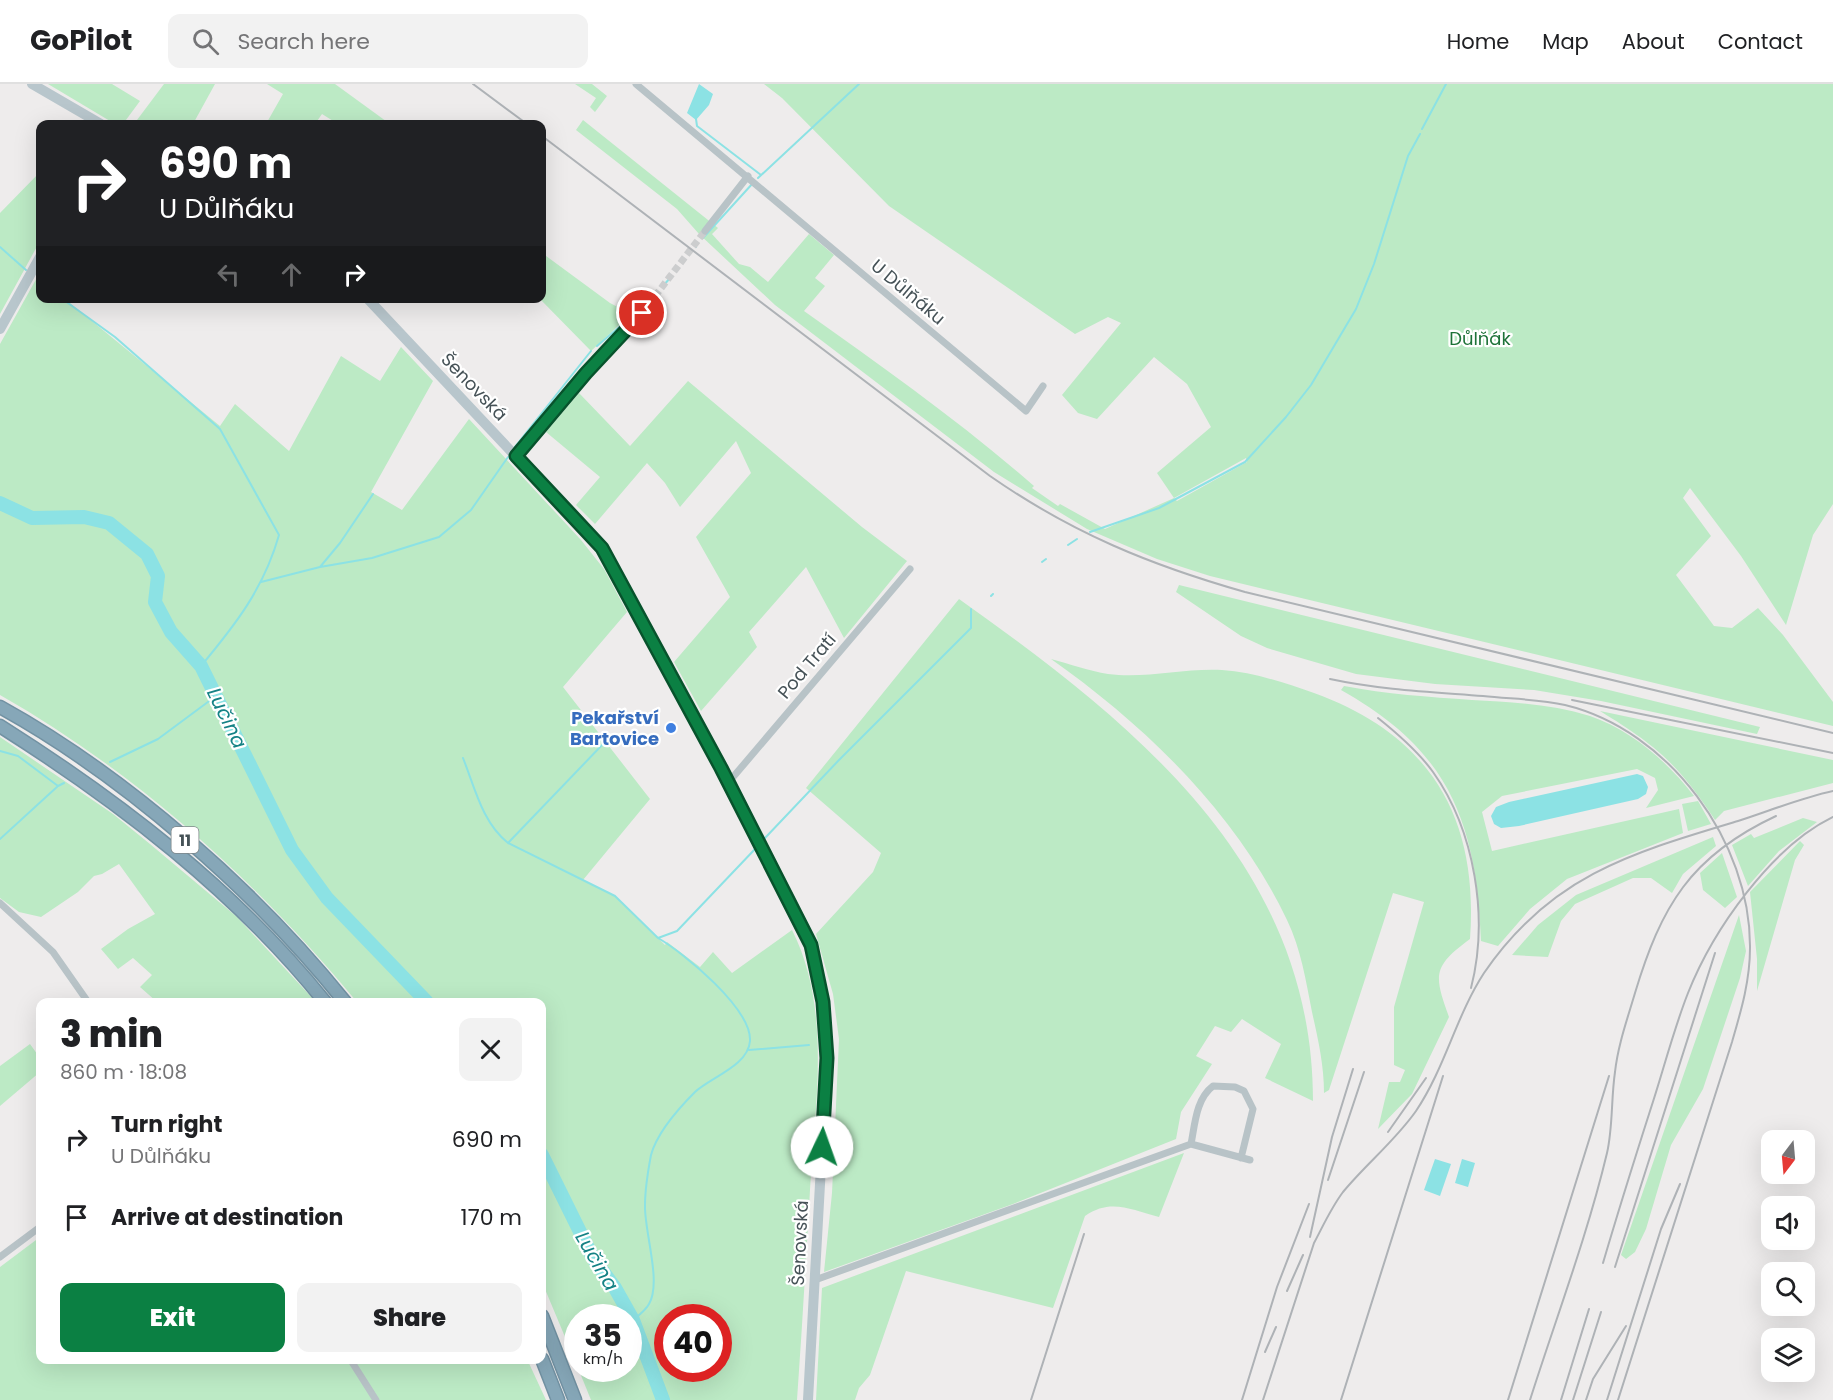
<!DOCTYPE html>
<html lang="en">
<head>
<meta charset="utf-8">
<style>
	:root { --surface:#fff; --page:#f2f2f2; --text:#202124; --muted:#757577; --line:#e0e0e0; --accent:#0b8043 }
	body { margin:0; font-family:Poppins,sans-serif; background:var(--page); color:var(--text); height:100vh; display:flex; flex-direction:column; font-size:22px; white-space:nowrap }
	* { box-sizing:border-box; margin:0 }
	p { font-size:20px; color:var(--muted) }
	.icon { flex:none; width:33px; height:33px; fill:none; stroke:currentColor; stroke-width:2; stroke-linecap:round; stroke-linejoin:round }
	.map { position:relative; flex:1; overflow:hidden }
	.panel { position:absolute; left:36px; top:914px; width:510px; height:366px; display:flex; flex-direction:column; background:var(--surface); border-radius:12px; box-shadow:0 6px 24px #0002 }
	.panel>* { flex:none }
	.banner { position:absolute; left:36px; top:36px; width:510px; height:183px; border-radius:12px; box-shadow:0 6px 24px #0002; background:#202124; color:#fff; overflow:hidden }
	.needle { width:39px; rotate:196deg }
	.buttons { position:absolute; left:1761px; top:1046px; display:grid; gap:12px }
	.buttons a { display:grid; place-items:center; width:54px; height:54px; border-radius:12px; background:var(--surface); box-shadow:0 6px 24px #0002; font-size:30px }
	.speed { position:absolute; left:564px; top:1220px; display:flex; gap:12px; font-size:30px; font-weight:700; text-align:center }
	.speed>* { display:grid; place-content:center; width:78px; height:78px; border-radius:50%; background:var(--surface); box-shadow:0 6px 24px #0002; line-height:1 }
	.speed small { font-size:15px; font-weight:400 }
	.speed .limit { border:9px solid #d22; background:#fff; color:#111 }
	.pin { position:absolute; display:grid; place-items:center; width:51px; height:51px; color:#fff; margin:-26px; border:3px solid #fff; border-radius:50%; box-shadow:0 2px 6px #0007 }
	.me { position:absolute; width:66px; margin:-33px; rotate:3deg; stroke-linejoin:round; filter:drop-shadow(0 0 4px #0008) }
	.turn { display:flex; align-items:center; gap:21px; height:126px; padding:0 24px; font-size:27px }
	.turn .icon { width:78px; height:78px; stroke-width:2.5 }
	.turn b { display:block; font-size:42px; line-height:51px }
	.lanes { display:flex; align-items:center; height:57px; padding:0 24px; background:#0003; justify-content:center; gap:30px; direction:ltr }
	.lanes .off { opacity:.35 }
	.round { display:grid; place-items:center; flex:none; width:63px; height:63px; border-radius:12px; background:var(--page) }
	.summary { display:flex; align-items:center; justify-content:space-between; height:102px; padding:0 24px }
	h1 { font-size:36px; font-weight:800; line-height:45px }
	.button { display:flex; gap:12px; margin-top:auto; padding:12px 24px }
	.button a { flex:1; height:69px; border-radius:12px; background:var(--accent); color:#fff; font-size:24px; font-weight:800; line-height:69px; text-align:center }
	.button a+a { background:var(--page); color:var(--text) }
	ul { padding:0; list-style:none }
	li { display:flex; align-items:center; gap:18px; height:78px; padding:0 24px }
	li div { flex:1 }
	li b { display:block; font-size:22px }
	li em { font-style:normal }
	header { display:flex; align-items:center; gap:36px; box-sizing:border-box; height:84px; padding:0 30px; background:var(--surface); border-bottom:2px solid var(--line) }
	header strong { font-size:28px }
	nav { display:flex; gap:33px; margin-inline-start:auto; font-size:21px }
	.search { width:420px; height:54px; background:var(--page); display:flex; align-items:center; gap:15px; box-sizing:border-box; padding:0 21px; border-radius:12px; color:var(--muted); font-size:22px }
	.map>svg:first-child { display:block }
	.green { fill:#bceac5; fill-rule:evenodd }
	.water { fill:#8ce2e4 }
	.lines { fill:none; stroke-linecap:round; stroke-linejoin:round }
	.stream { stroke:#8ce2e4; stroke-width:2 }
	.river { stroke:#8ce2e4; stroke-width:14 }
	.street-tunnel { stroke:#cccdce; stroke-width:7; stroke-dasharray:7 3.5; stroke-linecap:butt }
	.highway-casing { stroke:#7292a3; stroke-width:15 }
	.street { stroke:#b8c3c7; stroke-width:7 }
	.secondary { stroke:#b8c6cc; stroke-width:10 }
	.highway { stroke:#86a7b8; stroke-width:12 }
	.rail { stroke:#aeb2b6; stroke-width:2 }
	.route-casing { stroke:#07532c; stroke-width:15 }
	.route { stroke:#0b8043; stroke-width:10 }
	.shop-dot { fill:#3f7fe0; stroke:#fff; stroke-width:2 }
	.labels { text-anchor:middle; stroke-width:4.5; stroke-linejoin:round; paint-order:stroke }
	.shield { fill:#fff; stroke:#7e8689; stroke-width:1.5 }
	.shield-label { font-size:16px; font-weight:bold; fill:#465257 }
	.street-label { font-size:18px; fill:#465257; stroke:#fff }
	.park-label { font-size:18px; fill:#1d7238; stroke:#fff }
	.shop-label { font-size:18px; font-weight:bold; fill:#366cbe; stroke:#fff; text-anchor:end }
	.water-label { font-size:20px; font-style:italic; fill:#158285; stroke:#fff }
</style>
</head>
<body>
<header>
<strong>GoPilot</strong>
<div class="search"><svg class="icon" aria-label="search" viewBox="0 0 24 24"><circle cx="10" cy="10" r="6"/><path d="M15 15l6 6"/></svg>Search here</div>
<nav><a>Home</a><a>Map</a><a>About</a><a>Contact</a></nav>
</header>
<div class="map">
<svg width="1833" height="1316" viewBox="0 0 1833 1316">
	<rect width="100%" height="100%" fill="#eeecec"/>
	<path class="green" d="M48,0H112L140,17L123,40H115Z
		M164,0H215L193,40H134Z
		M267,0H335L390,40H338L322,30L315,40H266L283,10Z
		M575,0H592L607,12L595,28L590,23L596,14Z
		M764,0H1833V420L1813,451L1786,541L1741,472L1690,404L1683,414L1711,452L1676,491L1714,542L1732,544L1758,524L1783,551L1833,618V642L1210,492L1157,475L1087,445L994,388L775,221L699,150L677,125L576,46L583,36L718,144L712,150L739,180L750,183L768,198L809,150L834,171L815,194L825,202L804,227C883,283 962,339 1034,402L1032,404L1058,422L1060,420L1105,445L1174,414L1157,389L1211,343L1187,300L1154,273L1097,335L1078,329L1062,311L1121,239L1108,233L1075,250L889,122L782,14ZM1246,374L1247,378L1177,417L1174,414Z
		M40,88V157L0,230V129Z
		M542,169L610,219L631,230L591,267L540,215Z
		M39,190L40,214L65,215L220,342L235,320L289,367L341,272L380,297L401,263L433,297L371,408L402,426L469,335L581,456L604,485L627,528L563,603L650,715L583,796L615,812L665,861L667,858L700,883L713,868L732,889L792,846C832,925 815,1021 810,1106C806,1176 802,1246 797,1316H591L578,1284H628V1233H578V1284L542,1198V918H357C257,797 137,689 0,611V260ZM668,1233H718V1284H668Z
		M688,297L862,443L907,477L844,554L806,483L749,548L757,563L701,627L674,578L730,513L696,453L751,389L736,357L680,423L665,399L647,379L595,440L576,421L600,393L546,348L579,309L630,362Z
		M1179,501L1760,643L1757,650L1601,617L1534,606L1435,600L1356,590L1267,564L1241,552L1176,508Z
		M959,515C1135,640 1313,781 1313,1017L1265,994L1281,960L1242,935L1231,948L1215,942L1196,972L1212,980L1181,1028L1176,1055L1013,1120L824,1188L832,1109L839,955L833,910L816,850L873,788L881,769L806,704Z
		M1051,575C1070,580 1089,587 1108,590C1145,595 1184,584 1222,586C1253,588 1285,599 1314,609C1430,651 1479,733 1470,855C1432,883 1434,891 1449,933L1412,1010L1378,1045L1389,998H1400L1405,986L1394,981V923L1424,818L1393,809L1329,1006L1324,1009C1324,981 1318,955 1312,928C1306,897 1301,865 1287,836C1236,729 1146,642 1051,575Z
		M1344,602C1386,610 1429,613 1472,616C1511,618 1552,620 1590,632C1631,646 1668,678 1694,712L1646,724L1658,706L1655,694L1637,685L1502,712L1482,728L1492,767L1679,725L1683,749L1567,795L1530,825L1498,862L1481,857C1476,738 1450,667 1341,606Z
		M1600,627L1833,676V699L1724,727L1715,736C1678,680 1657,662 1600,627Z
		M0,653L113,730L150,760L237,833L316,918H157L140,903L152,891L133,874L118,885L101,865L128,845L155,830L119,780L102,790L94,792L78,808L41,833L19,828L0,814Z
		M1698,717L1711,740L1688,747L1682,720Z
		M1803,734L1817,738L1779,767L1748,802L1732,761L1751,750L1754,754Z
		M1713,753L1716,762L1683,790L1672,809L1651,794H1633L1575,820L1561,837L1548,873L1512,871L1538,841L1576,811Z
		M1800,757L1804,761L1795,776L1757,907V875L1750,808Z
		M1722,769L1737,813L1725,824L1703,806L1700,789Z
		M1739,831L1746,867L1740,894L1703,1005L1671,1061L1646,1145L1635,1168L1626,1175L1621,1171Z
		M30,960L40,974V988L0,1022V982Z
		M1184,1069L1159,1133C1131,1126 1111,1114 1085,1132L1053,1224L906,1187L870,1291L859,1304L855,1316H816L822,1204Z
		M40,1153V1275H527L546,1316H0V1183Z"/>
	<path class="water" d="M699,0L713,10L709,21L696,36L687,29Z
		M1637,690L1643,692L1648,703L1646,710L1638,715L1519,742L1501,744L1494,740L1491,732L1496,723L1509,718Z
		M1435,1075L1451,1080L1440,1112L1424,1106Z
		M1462,1075L1475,1079L1468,1103L1455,1099Z"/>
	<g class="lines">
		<path class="stream" d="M696,35L697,42L761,91
			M1422,45L1446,0
			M758,94L859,0
			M703,154L753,99
			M0,163L26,186
			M696,163V162
			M37,196L40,198
			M662,203L671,193
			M61,214L115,253L220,345L279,451C264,504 236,540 201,582
			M597,262L638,227
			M514,364L591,267
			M1090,448L1159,424L1245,378L1286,333L1311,301L1356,225L1374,180L1408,72L1420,50
			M1068,461L1077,455
			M1042,478L1046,475
			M320,483L340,459L373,410
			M261,498L320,483L372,474L439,453L471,426L508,373
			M991,512L993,510
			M0,667L18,672L58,702L64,699
			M463,674C475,704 482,738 508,759L615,812L658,854
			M110,678L158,655L216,612
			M765,754L839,676L971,544V525
			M0,755L58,702
			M508,759L603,660
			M749,966L809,961
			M633,1236C638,1232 646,1226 649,1220C662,1198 644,1147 645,1121C645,1106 648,1087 651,1071C657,1049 679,1024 695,1008C711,993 748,982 750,957C752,925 684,869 658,854L677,847L756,764"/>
		<path class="river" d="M0,419L32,434L84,433L109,439L147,470L158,492L155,518L171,548L201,582L292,766L327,814L427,918
			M542,1071L593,1174L615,1204L633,1236L663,1316"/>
		<path class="street-tunnel" d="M642,229L705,147"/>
		<defs>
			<path id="highway" d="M0,623C125,692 256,807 345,918
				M0,642C120,718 236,807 325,918
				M542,1232L575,1316
				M542,1275L558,1316"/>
		</defs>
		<use href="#highway" class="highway-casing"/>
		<path class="street" d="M636,0L1026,327L1043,302
			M705,147L748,92
			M516,372L642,229
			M728,699L910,485
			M0,819L53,868L88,918
			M1191,1060C1195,1040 1196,1015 1213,1002L1235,1003L1244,1007L1253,1025L1241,1074
			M0,1173L40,1143
			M815,1196L1191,1060L1250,1076
			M350,1275L376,1316"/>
		<path class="secondary" d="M32,0L101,40
			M367,214L602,464L713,670L811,862L823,918L827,974L808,1316
			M0,245L40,173"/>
		<use href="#highway" class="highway"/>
		<path class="rail" d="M473,0L527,40
			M542,52L990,392C1072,449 1150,481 1245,508L1833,649
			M1330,595C1381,606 1432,608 1483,612C1510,615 1538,615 1565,621C1669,646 1751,758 1750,864C1750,897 1741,927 1732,958L1618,1316
			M1572,616L1833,669
			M1378,634C1398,650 1418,667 1433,688C1475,747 1489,834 1471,904
			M1388,1048L1426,994
			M1328,1096L1364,988
			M1310,1153L1332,1053L1353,985
			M1603,1179C1618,1128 1634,1077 1650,1027C1663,988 1673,947 1688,909C1713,846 1771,763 1833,733
			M1615,1183L1715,869
			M1287,1207L1303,1171
			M1265,1268L1276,1243
			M1031,1316L1084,1150
			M1242,1316L1277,1203L1309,1120
			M1263,1316L1314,1159C1323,1142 1331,1124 1343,1108C1366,1080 1395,1057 1416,1027C1445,984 1456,932 1484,889C1550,792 1631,769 1738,737C1769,727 1801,714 1833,707
			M1341,1316L1443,992
			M1508,1316L1609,992
			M1530,1316C1556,1234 1587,1153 1607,1069C1613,1043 1611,1015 1615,988C1618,961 1627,936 1635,909C1661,823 1690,772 1776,732
			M1561,1316L1589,1225
			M1573,1316L1601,1228
			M1586,1316L1593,1295L1626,1242
			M1607,1316L1661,1145L1680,1100"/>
	</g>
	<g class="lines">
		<defs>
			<path id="route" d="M642,229L586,289L516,372L602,464L721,684L811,861L823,918L827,974L822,1063"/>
		</defs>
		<use href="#route" class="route-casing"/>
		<use href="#route" class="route"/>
	</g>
	<circle class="shop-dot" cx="671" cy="644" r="6"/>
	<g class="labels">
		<rect class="shield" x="171.5" y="743" width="27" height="26" rx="4.5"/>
		<g class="shield-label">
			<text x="185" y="762">11</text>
		</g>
		<g class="street-label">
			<text transform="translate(908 208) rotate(40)" y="6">U Důlňáku</text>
			<text transform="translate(474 303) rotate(46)" y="6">Šenovská</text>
			<text transform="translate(807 582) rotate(-50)" y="6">Pod Tratí</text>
			<text transform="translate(800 1159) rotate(-87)" y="6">Šenovská</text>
		</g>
		<g class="park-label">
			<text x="1480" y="261">Důlňák</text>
		</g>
		<g class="shop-label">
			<text x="659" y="640">Pekařství<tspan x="659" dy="21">Bartovice</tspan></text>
		</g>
		<g class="water-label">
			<text transform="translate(227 634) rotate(64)" y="7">Lučina</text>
			<text transform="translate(597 1177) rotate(60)" y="7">Lučina</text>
		</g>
	</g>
</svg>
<div class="buttons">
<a><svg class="needle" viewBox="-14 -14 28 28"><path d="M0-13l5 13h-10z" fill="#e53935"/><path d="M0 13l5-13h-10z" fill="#757577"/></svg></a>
<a><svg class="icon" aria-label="sound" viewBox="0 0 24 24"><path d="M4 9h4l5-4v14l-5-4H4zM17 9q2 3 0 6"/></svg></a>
<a><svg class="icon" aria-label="search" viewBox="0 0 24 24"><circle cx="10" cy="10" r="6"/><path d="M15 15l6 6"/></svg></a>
<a><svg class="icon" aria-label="layers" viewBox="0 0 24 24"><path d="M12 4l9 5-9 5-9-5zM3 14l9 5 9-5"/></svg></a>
</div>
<div class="speed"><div>35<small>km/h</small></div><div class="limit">40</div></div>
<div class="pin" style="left:642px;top:229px;background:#d93025"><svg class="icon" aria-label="arrive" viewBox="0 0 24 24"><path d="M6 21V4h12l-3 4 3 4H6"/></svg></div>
<svg class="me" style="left:822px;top:1063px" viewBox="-20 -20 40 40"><circle r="19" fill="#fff"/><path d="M0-13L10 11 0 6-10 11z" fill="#0b8043"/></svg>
<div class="banner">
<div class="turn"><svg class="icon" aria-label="right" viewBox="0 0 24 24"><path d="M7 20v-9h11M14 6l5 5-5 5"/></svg><div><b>690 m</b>U Důlňáku</div></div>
<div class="lanes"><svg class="icon off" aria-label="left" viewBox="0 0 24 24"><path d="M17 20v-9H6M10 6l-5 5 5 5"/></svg><svg class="icon off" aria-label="ahead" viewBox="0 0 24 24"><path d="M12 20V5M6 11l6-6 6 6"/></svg><svg class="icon" aria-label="right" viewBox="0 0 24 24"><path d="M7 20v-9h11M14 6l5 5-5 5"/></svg></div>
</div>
<section class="panel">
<div class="summary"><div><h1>3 min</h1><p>860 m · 18:08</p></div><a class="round"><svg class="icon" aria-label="close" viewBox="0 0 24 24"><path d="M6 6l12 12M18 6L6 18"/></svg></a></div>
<ul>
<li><svg class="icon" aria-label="right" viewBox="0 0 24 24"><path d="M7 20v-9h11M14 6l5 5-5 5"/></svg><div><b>Turn right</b><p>U Důlňáku</p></div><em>690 m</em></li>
<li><svg class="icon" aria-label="arrive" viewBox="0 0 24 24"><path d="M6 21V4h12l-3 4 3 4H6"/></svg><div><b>Arrive at destination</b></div><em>170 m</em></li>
</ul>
<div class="button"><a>Exit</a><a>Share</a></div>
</section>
</div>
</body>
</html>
